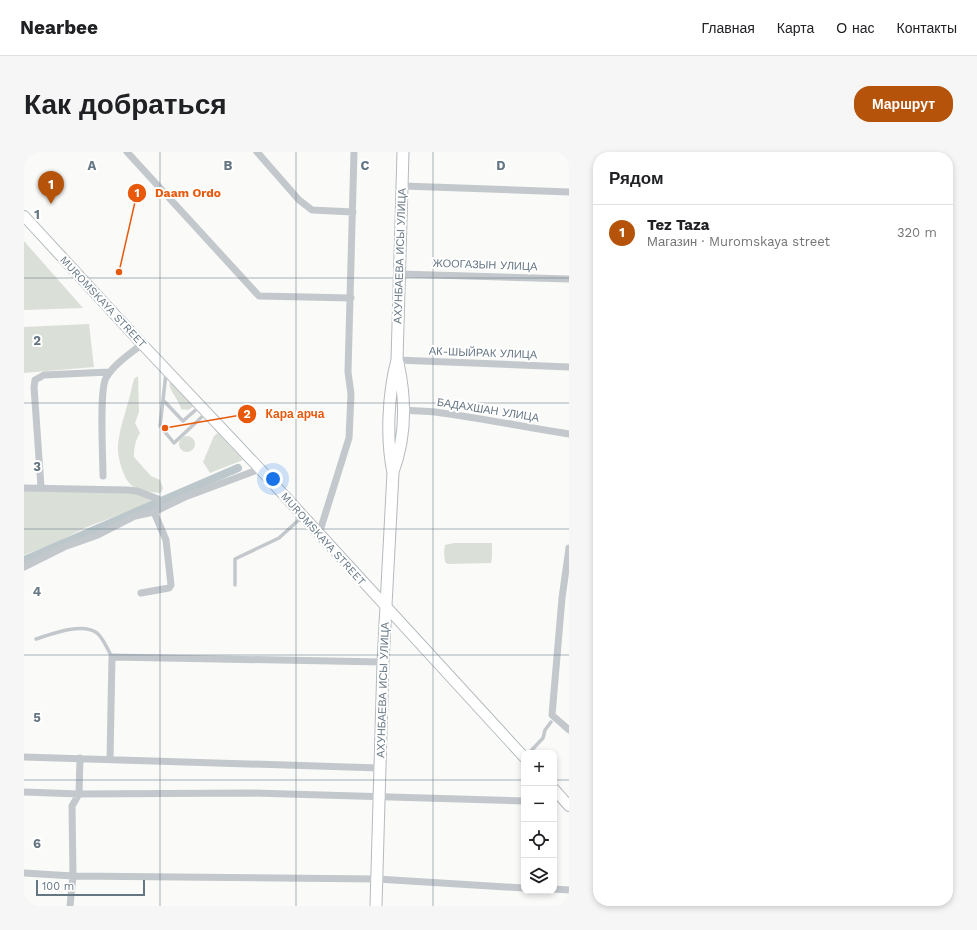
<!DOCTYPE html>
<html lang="ru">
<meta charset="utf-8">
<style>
body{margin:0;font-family:"Work Sans",sans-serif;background:#f6f6f6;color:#202124}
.controls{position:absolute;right:12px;bottom:12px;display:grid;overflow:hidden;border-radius:8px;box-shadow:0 2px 6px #0003}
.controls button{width:36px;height:36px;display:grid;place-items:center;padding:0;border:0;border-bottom:1px solid #e0e0e0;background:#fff;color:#202124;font:20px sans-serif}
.scale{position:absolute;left:12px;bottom:10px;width:109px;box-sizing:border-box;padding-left:4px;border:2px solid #657683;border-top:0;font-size:11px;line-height:14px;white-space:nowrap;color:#657683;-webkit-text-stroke:3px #fff;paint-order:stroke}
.you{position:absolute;left:249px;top:327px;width:14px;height:14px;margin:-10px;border:3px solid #fff;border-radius:50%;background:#1a73e8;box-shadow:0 0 0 6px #1a73e833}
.badge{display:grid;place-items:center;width:26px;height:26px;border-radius:50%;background:#b45309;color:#fff;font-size:13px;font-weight:700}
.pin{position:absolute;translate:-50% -33px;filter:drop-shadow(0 1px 2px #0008)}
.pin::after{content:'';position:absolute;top:21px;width:14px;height:12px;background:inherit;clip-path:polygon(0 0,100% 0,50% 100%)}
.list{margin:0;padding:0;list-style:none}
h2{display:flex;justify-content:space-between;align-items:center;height:52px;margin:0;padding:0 16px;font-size:17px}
h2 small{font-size:13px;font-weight:400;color:#757577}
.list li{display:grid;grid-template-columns:26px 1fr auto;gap:12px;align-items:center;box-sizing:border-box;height:56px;padding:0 16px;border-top:1px solid #e0e0e0}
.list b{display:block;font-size:15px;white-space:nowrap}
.list p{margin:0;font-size:13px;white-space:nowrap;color:#757577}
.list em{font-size:13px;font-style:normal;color:#757577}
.icon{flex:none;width:22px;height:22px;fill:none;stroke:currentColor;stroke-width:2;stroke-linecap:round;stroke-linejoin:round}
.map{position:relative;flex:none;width:545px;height:754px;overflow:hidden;border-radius:16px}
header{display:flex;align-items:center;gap:24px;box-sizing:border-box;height:56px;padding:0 20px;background:#fff;border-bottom:1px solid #e0e0e0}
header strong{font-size:19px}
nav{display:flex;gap:22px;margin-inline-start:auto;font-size:14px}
.intro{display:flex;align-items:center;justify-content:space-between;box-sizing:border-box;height:96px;padding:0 24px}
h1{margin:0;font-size:28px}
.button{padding:10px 18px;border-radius:16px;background:#b45309;color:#fff;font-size:14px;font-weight:700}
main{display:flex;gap:24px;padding:0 24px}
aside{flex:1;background:#fff;border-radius:16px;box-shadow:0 2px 6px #0003}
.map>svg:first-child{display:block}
</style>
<header>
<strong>Nearbee</strong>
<nav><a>Главная</a><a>Карта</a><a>О нас</a><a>Контакты</a></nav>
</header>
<div class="intro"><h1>Как добраться</h1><a class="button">Маршрут</a></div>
<main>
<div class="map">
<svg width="545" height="754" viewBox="0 0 545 754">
<rect width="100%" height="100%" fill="#fafaf8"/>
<!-- green -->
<path fill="#dadfd7" d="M0,89L59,156L0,158Z
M65,172L70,215L0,221V175Z
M114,224L115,260L111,271L116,281C111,289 110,296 110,305L127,324L136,328L139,336L137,341C130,341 115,338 110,335C99,329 93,303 94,293C96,273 104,254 108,235L110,227Z
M148,229L170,254L164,258L157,257C154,246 148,243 145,232Z
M194,281L219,308L186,321L179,310L190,284Z
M155 292a8 8 0 1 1 16 0a8 8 0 1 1-16 0Z
M0,339L106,340L122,344L131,349L63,375L33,390L0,403Z
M430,391H468V404L467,411L424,412L421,410L420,400L421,393Z"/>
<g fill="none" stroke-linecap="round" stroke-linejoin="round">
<!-- canal -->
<path stroke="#bbc7cb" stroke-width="8" d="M0,408L214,316"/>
<defs>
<path id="secondary" d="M0,64L118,192L236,317L500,605
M530,637L545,654"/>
<path id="primary" d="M369,320C382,285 382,247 374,211
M352,754L359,510L369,321C362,287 364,242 373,208L379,0"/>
</defs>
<!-- secondary casing -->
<use href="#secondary" stroke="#b3babf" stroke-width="12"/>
<!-- primary casing -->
<use href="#primary" stroke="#b5babe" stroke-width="13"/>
<!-- lane -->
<path stroke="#c3c8cc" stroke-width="3.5" d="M142,221L139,248L159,269L175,255
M139,248L136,274L150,291L182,261
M211,433V407L255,386L278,365
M12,487C28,482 58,470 73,481C80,487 83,497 88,505
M505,601L519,586L521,578L527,570"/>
<!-- street -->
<path stroke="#c3c8cc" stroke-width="7" d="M103,0L235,144L327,146
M233,0L275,48L288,58L329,60
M379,34L545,40
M376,122L545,127
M373,208L545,215
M380,258C390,259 400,259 411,260C456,266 500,275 545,282
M79,324C79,306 75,238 82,226C90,212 106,202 118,192
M17,335L10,235L11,228L20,223L85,220
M0,336L104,338L113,339L134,347L138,356
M295,382L325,286L327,242L324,220L330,0
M545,396L538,446L528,563L545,578
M0,415L40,395L74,383L111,364L130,360L161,345L236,317
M117,441L145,436L147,433L142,388L130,360
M0,605L356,616
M86,607L88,505L359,510
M0,640L55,642L227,641L500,649
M0,721L49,724L353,727L500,736
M530,737L545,738
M46,754L49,724L48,654L55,642L56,606"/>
<!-- secondary -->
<use href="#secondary" stroke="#fff" stroke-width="10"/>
<!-- primary -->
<use href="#primary" stroke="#fff" stroke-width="11"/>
</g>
<!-- grid -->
<path fill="none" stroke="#657683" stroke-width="1" stroke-opacity="0.55" d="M136,0V754M272,0V754M409,0V754M0,126H545M0,251H545M0,377H545M0,503H545M0,628H500M530,628H545"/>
<g text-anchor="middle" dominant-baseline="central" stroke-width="4" stroke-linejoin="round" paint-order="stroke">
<!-- street labels -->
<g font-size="11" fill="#657683" stroke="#fff">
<text transform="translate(376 104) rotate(-88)">АХУНБАЕВА ИСЫ УЛИЦА</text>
<text transform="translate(461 113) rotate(2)">ЖООГАЗЫН УЛИЦА</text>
<text transform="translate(79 150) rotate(47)">MUROMSKAYA STREET</text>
<text transform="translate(459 201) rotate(2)">АК-ШЫЙРАК УЛИЦА</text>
<text transform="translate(464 258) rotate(9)">БАДАХШАН УЛИЦА</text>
<text transform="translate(299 387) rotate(48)">MUROMSKAYA STREET</text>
<text transform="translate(359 538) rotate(-88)">АХУНБАЕВА ИСЫ УЛИЦА</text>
</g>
</g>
<g font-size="13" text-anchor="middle" font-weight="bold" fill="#657683" stroke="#fff" stroke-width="4" stroke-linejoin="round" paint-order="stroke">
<text x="68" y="18">A</text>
<text x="204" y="18">B</text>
<text x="341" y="18">C</text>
<text x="477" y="18">D</text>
<text x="13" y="67">1</text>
<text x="13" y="193">2</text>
<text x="13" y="319">3</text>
<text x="13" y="444">4</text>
<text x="13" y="570">5</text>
<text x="13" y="696">6</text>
</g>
<!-- callouts -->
<path fill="none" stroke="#e8590c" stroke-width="1.5" d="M95 120L113 41M141 276L223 262"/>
<g fill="#e8590c" stroke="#fff" stroke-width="1.5">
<circle cx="95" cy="120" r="4"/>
<circle cx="141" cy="276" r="4"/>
<circle cx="113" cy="41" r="10"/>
<circle cx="223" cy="262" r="10"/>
</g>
<g font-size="12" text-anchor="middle" font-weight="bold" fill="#fff">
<text x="113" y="45">1</text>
<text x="223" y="266">2</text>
</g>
<g font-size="12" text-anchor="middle" font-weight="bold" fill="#e8590c" stroke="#fff" stroke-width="4" stroke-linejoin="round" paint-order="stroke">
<text x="164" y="45">Daam Ordo</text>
<text x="271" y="266">Кара арча</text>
</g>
</svg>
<div class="controls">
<button>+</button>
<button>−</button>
<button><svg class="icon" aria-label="locate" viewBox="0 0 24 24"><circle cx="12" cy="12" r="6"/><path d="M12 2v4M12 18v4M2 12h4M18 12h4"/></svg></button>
<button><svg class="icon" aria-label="layers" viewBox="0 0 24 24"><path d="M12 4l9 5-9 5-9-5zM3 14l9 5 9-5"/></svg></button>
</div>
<div class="scale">100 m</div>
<div class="you"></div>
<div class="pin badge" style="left:27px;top:52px">1</div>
</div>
<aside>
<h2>Рядом<small></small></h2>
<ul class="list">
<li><span class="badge">1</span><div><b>Tez Taza</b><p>Магазин · Muromskaya street</p></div><em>320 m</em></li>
</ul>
</aside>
</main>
